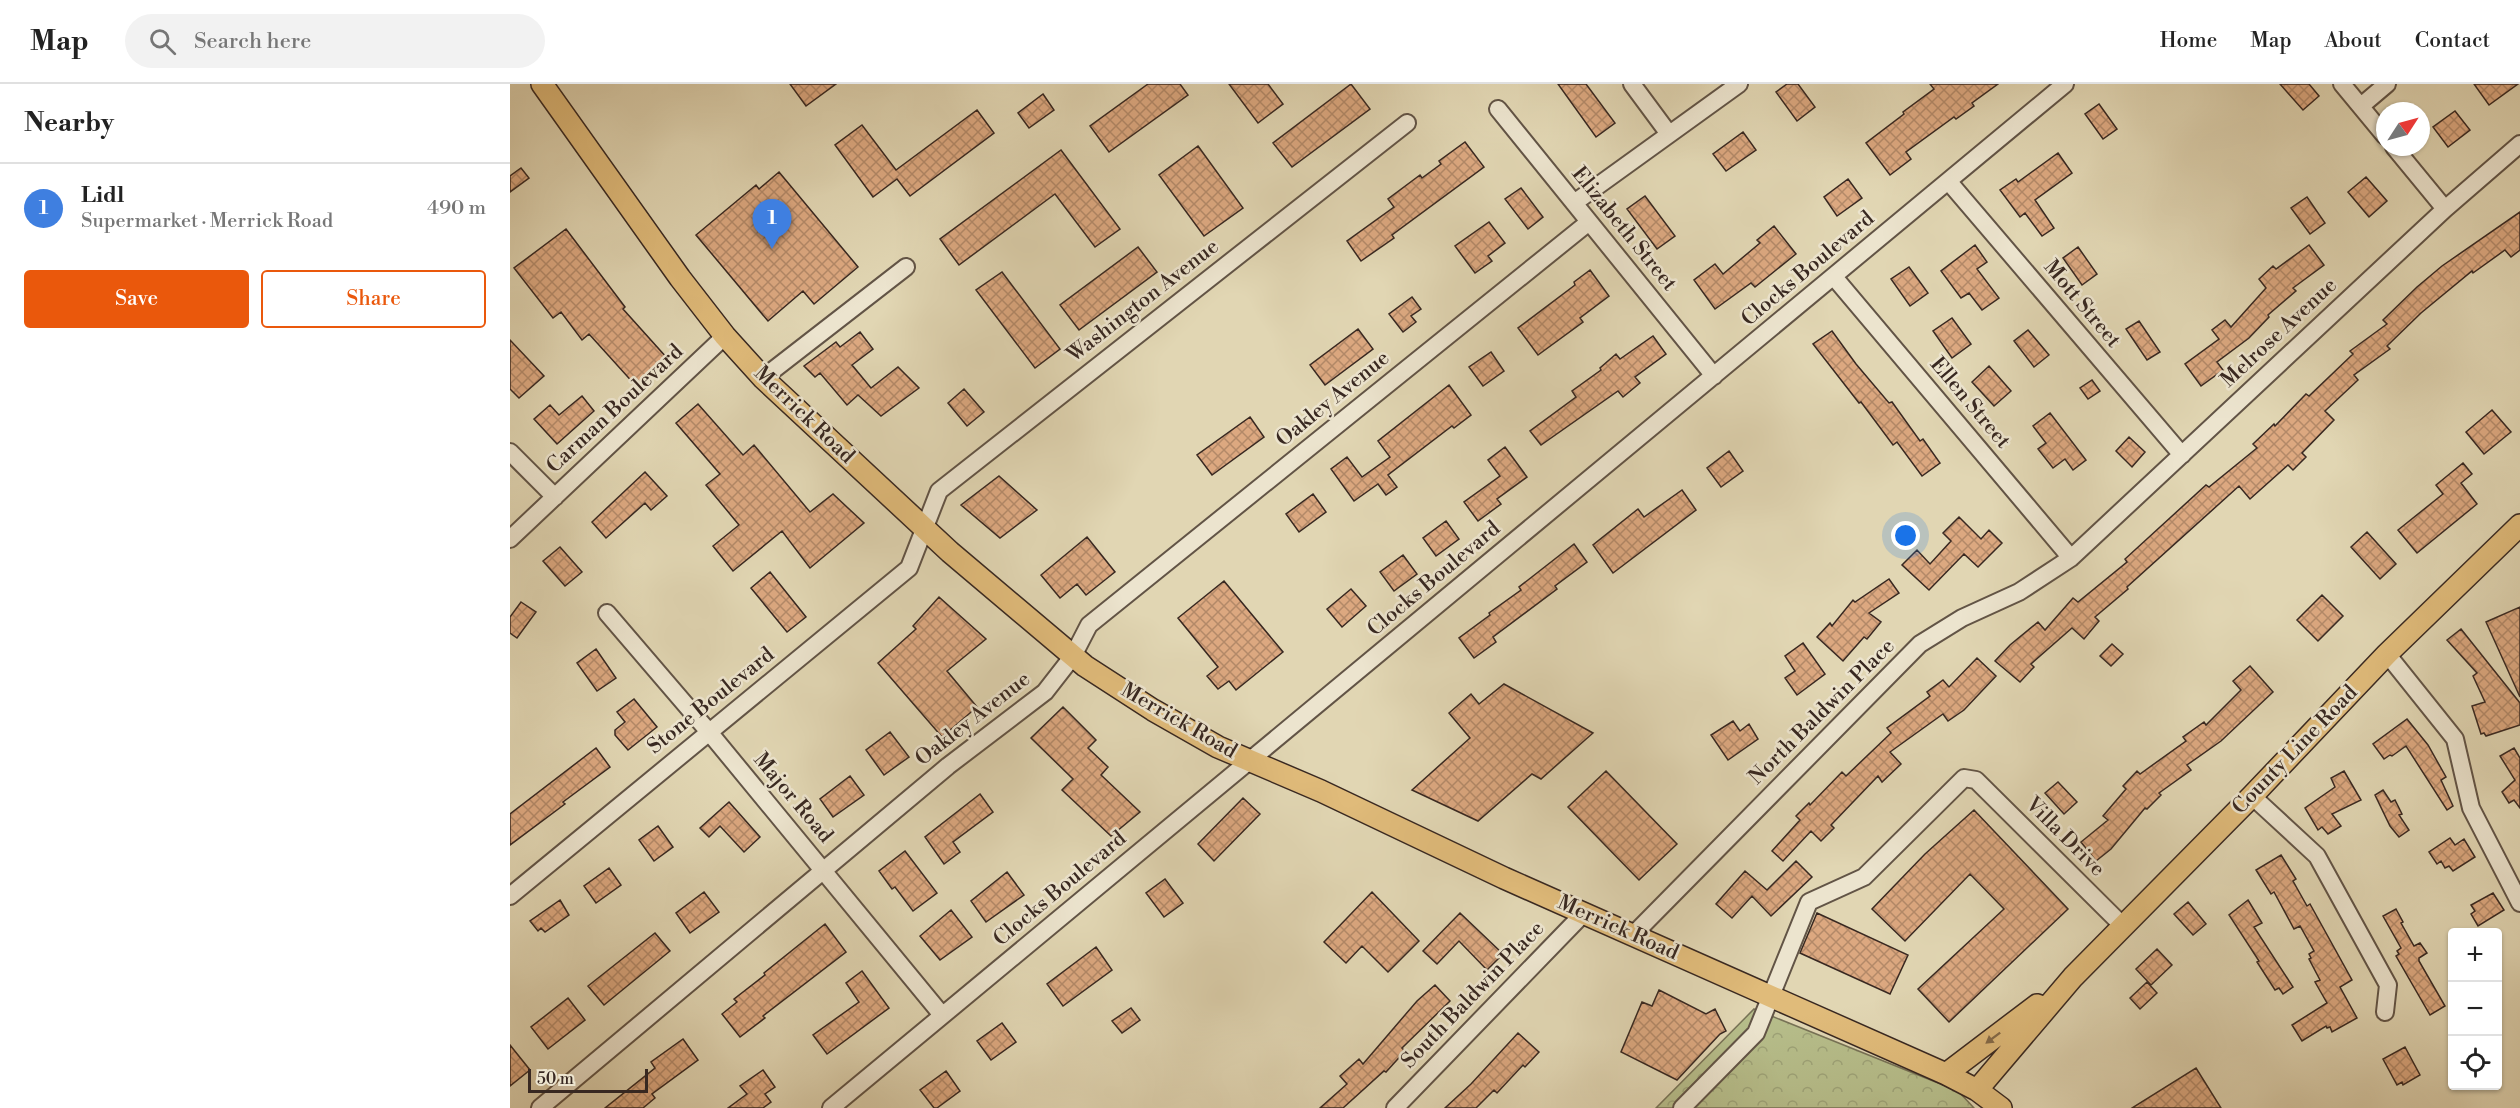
<!DOCTYPE html>
<meta charset="utf-8">
<style>
body{margin:0;font-family:"Libre Bodoni",serif;background:#f2f2f2;color:#222}
.controls{position:absolute;right:18px;bottom:18px;display:grid;overflow:hidden;border-radius:6px;box-shadow:0 2px 4px #0004}
.controls button{width:54px;height:54px;display:grid;place-items:center;padding:0;border:0;border-bottom:2px solid #e0e0e0;background:#fff;color:#222;font:30px sans-serif}
.compass{position:absolute;left:1866px;top:18px;width:54px;height:54px;border-radius:50%;background:#fff;box-shadow:0 2px 4px #0004;rotate:54deg}
.scale{position:absolute;left:18px;bottom:15px;width:120px;box-sizing:border-box;padding-left:6px;border:3px solid #382821;border-top:0;font-size:16px;line-height:21px;white-space:nowrap;color:#382821;-webkit-text-stroke:4px #ece4ce;paint-order:stroke}
.you{position:absolute;left:1396px;top:452px;width:21px;height:21px;margin:-15px;border:4px solid #fff;border-radius:50%;background:#1a73e8;box-shadow:0 0 0 9px #1a73e833}
.badge{display:grid;place-items:center;width:39px;height:39px;border-radius:50%;background:#ea580c;color:#fff;font-size:20px;font-weight:700}
.pin{position:absolute;translate:-50% -50px;filter:drop-shadow(0 2px 3px #0008)}
.pin::after{content:'';position:absolute;top:32px;width:21px;height:18px;background:inherit;clip-path:polygon(0 0,100% 0,50% 100%)}
.list{margin:0;padding:0;list-style:none}
h2{display:flex;justify-content:space-between;align-items:center;height:78px;margin:0;padding:0 24px;font-size:26px}
h2 small{font-size:20px;font-weight:400;color:#767676}
.list li{display:grid;grid-template-columns:39px 1fr auto;gap:18px;align-items:center;box-sizing:border-box;height:90px;padding:0 24px;border-top:2px solid #e0e0e0}
.list b{display:block;font-size:22px;white-space:nowrap}
.list p{margin:0;font-size:20px;white-space:nowrap;color:#767676}
.list em{font-size:20px;font-style:normal;color:#767676}
.actions{display:flex;gap:12px;padding:18px 24px}
.actions a{flex:1;padding:14px 0;border:2px solid #ea580c;border-radius:6px;text-align:center;font-size:21px;color:#ea580c}
.actions .main{background:#ea580c;color:#fff}
.icon{flex:none;width:33px;height:33px;fill:none;stroke:currentColor;stroke-width:2;stroke-linecap:round;stroke-linejoin:round}
.map{position:relative;flex:none;width:2010px;height:1024px;overflow:hidden}
header{display:flex;align-items:center;gap:36px;box-sizing:border-box;height:84px;padding:0 30px;background:#fff;border-bottom:2px solid #e0e0e0}
header strong{font-size:28px}
nav{display:flex;gap:33px;margin-inline-start:auto;font-size:21px}
.search{width:420px;height:54px;background:#f2f2f2;display:flex;align-items:center;gap:15px;box-sizing:border-box;padding:0 21px;border-radius:33px;color:#767676;font-size:22px}
main{display:flex}
aside{flex:1;background:#fff}
.map>svg:first-child{display:block}
</style>
<header>
<strong>Map</strong>
<div class="search"><svg class="icon" aria-label="search" viewBox="0 0 24 24"><circle cx="10" cy="10" r="6"/><path d="M15 15l6 6"/></svg>Search here</div>
<nav><a>Home</a><a>Map</a><a>About</a><a>Contact</a></nav>
</header>
<main>
<aside>
<h2>Nearby<small></small></h2>
<ul class="list">
<li><span class="badge" style="background:#3f7fe0">1</span><div><b>Lidl</b><p>Supermarket · Merrick Road</p></div><em>490 m</em></li>
</ul>
<div class="actions"><a class="main">Save</a><a>Share</a></div>
</aside>
<div class="map">
<svg width="2010" height="1024" viewBox="0 0 2010 1024">
<defs>
<pattern id="forest-crowns" width="20" height="18" patternUnits="userSpaceOnUse" patternTransform="scale(1.5)"><rect width="20" height="18" fill="#b6bd8a"/><path d="M2 6a3 3 0 1 1 6 0M12 15a3 3 0 1 1 6 0" fill="none" stroke="#9da277"/></pattern>
<pattern id="building-cross-hatch" width="8" height="8" patternUnits="userSpaceOnUse" patternTransform="scale(1.5)"><rect width="8" height="8" fill="#dca880"/><path d="M0 0l8 8M0 8l8-8" fill="none" stroke="#b38968"/></pattern>
</defs>
<rect width="100%" height="100%" fill="#e1d6b3"/>
<filter id="stains"><feTurbulence type="fractalNoise" baseFrequency=".00333" numOctaves="4"/><feColorMatrix values="0 0 0 0 .2 0 0 0 0 .09 0 0 0 0 .02 0 0 0 .5 -.17"/></filter>
<radialGradient id="worn" r=".72"><stop offset=".6" stop-color="#630" stop-opacity="0"/><stop offset="1" stop-color="#630" stop-opacity=".3"/></radialGradient>
<!-- forest -->
<path fill="url(#forest-crowns)" stroke="#777256" stroke-width="1.5" d="M1244,925L1448,1007L1464,1024H1146Z"/>
<!-- building -->
<path fill="url(#building-cross-hatch)" stroke="#382821" stroke-width="1.5" d="M280,0H326L296,22Z
M638,0H670L678,11L599,68L580,42Z
M719,0H758L773,20L748,39Z
M841,0L860,25L782,83L763,59Z
M1048,0H1076L1105,39L1086,53Z
M1277,0H1288L1305,23L1287,37L1266,8Z
M1420,0H1488L1462,19L1464,22L1446,35L1444,33L1396,68L1401,75L1380,91L1356,59L1394,30L1393,28L1424,5Z
M1770,0H1799L1809,12L1793,26Z
M1964,0H2008L1979,21Z
M533,10L544,26L519,44L508,29Z
M1589,20L1607,45L1593,55L1575,30Z
M467,26L484,49L400,112L387,95L363,113L325,61L352,41L386,86Z
M1945,27L1960,46L1938,63L1923,43Z
M1233,48L1246,66L1216,87L1203,70Z
M955,58L974,83L882,151L884,154L851,177L837,157L884,123L878,115L910,91L912,94L931,80L929,77Z
M688,62L733,124L694,152L649,91Z
M551,66L610,145L585,163L545,110L449,181L430,155Z
M1548,69L1562,89L1525,116L1544,144L1532,152L1515,129L1510,133L1490,106L1506,95L1508,98Z
M11,84L19,94L0,108V92Z
M269,88L348,183L304,220L293,207L258,237L186,151L246,101L249,105Z
M1856,93L1877,117L1859,133L1838,108Z
M1338,95L1352,114L1327,132L1314,113Z
M1011,104L1033,133L1018,145L995,115Z
M1135,112L1165,152L1147,165L1117,125Z
M1797,113L1815,139L1800,150L1781,124Z
M2010,128V166L2001,173L1995,166L1963,189L1962,187L1911,229L1877,262L1880,265L1844,291L1848,296L1815,327L1824,336L1792,369L1796,373L1783,386L1778,381L1740,415L1729,402L1617,503L1618,505L1585,533L1589,537L1574,555L1562,544L1521,580L1524,583L1510,598L1485,577L1500,561L1528,538L1535,546L1563,514L1568,518L1617,478L1615,475L1696,401L1699,403L1747,364L1743,360L1764,340L1765,342L1796,310L1799,312L1843,270L1840,267L1877,240L1873,236L1907,203L1932,182Z
M979,138L995,159L978,172L982,177L965,189L945,162Z
M1264,142L1286,170L1245,203L1241,199L1205,225L1184,196L1205,180L1213,190L1250,159L1247,156Z
M56,145L115,223L113,225L157,274L126,302L79,250L72,256L51,228L43,234L4,184Z
M1465,161L1477,178L1467,185L1489,214L1472,226L1459,209L1451,214L1431,187Z
M1799,161L1814,181L1783,204L1786,207L1758,231L1759,233L1739,254L1707,278L1713,286L1691,302L1675,280L1709,255L1702,246L1715,236L1721,243L1756,204L1749,195L1763,182L1766,185Z
M628,163L647,188L569,246L550,221Z
M1568,163L1587,190L1572,201L1553,174Z
M1399,183L1418,209L1400,222L1381,195Z
M1080,186L1099,212L1070,234L1073,238L1028,271L1008,244L1065,201L1064,198Z
M492,188L550,265L525,284L466,206Z
M902,213L911,225L901,232L906,238L893,248L879,230Z
M1442,234L1461,260L1442,274L1423,247Z
M1629,237L1650,268L1637,276L1616,245Z
M848,245L863,265L815,301L800,281Z
M1518,246L1539,271L1524,283L1504,257Z
M1322,247L1346,280L1379,319L1382,318L1410,357L1413,355L1430,379L1412,392L1387,358L1383,361L1351,318L1349,319L1303,260Z
M350,248L363,265L342,281L361,304L388,283L409,304L371,332L348,311L337,321L310,289L305,293L294,282L326,258L330,263Z
M1143,252L1156,270L1125,293L1130,299L1113,313L1108,307L1031,361L1020,347L1066,313L1062,307L1091,286L1090,284L1106,270L1110,275Z
M0,256L34,292L9,314L0,305Z
M981,268L994,287L973,302L959,283Z
M1479,282L1501,307L1484,322L1462,298Z
M1582,296L1590,307L1578,315L1570,304Z
M939,301L961,331L944,344L942,342L878,391L887,403L876,411L868,400L844,417L821,385L837,373L852,393L880,373L868,357Z
M454,305L474,328L457,342L438,319Z
M72,312L84,327L47,360L24,335L40,321L49,331Z
M188,320L233,371L244,361L300,428L323,410L354,439L300,484L272,447L223,487L203,462L229,441L196,401L210,390L166,339Z
M1982,326L2001,348L1974,370L1956,348Z
M1540,329L1576,376L1563,386L1555,375L1543,384L1528,365L1536,359L1523,342Z
M740,333L754,353L702,391L687,371Z
M1619,353L1635,368L1622,383L1606,367Z
M995,363L1017,393L987,415L991,420L968,437L954,418L990,392L978,376Z
M1219,367L1233,387L1211,403L1197,384Z
M1953,379L1962,390L1951,399L1967,420L1907,469L1888,446L1933,410L1926,401Z
M135,388L157,412L141,426L135,419L96,454L82,438Z
M489,392L527,426L490,454L451,421Z
M1172,406L1186,426L1103,489L1083,461L1128,425L1134,433Z
M803,410L816,428L789,448L776,430Z
M1449,433L1471,455L1479,446L1492,459L1468,483L1454,470L1419,506L1392,481L1407,466L1420,480L1441,457L1433,449Z
M936,437L949,455L926,472L913,454Z
M1857,448L1886,480L1870,495L1841,463Z
M577,453L605,488L576,511L567,500L550,514L531,491Z
M1064,460L1077,478L1045,502L1047,505L983,553L986,558L964,574L949,554L980,531L979,529L1011,506L1009,503Z
M50,463L72,488L55,502L33,477Z
M893,471L907,490L884,507L870,488Z
M260,488L296,533L277,548L241,504Z
M1379,495L1389,509L1359,529L1371,538L1357,555L1354,553L1333,577L1307,553L1320,539L1322,542L1343,516L1345,518Z
M714,497L773,568L726,606L719,597L708,605L697,592L708,583L668,534Z
M841,505L856,522L832,543L817,525Z
M1812,511L1833,532L1808,557L1787,536Z
M429,513L476,555L437,587L467,623L432,653L368,579L406,545L403,542Z
M11,518L26,528L7,554L0,549V533Z
M2010,523V613L1976,538Z
M1951,545L2010,619V641L1976,652L1974,649L1971,650L1962,622L1975,618L1963,592L1967,589L1937,556Z
M1293,559L1315,590L1287,611L1275,594L1285,587L1275,572Z
M1602,560L1613,570L1601,582L1590,572Z
M86,565L106,594L87,607L67,579Z
M1467,574L1486,592L1454,626L1438,637L1433,630L1380,668L1391,680L1372,698L1368,692L1321,741L1324,744L1311,757L1301,747L1273,777L1262,767L1290,736L1286,732L1299,719L1300,721L1332,688L1336,692L1381,649L1377,644L1420,612L1417,608L1433,596L1439,603Z
M1740,582L1763,608L1711,657L1677,681L1681,686L1649,709L1651,711L1637,725L1635,724L1601,765L1586,777L1571,758L1598,736L1593,732L1616,705L1613,702L1627,687L1630,690L1676,657L1673,653L1694,638L1696,641L1731,606L1723,597Z
M994,600L1083,649L1031,695L1022,690L968,737L902,706L960,654L939,629L961,610L969,620Z
M124,615L147,643L118,666L105,651V646L115,638L107,628Z
M553,623L586,656L578,664L598,683L591,691L630,728L601,752L552,706L563,695L521,654Z
M1897,635L1918,661L1936,693L1931,696L1943,722L1937,726L1896,662L1882,672L1880,671L1874,675L1863,660Z
M1223,637L1230,647L1239,640L1248,655L1218,676L1201,651Z
M380,648L399,673L374,691L356,666Z
M86,664L100,683L53,718L55,720L0,761V730Z
M2004,664L2010,674V724L2004,716L1999,719L1992,708L2005,696L1990,672Z
M1096,687L1167,760L1129,796L1058,723Z
M1834,687L1851,716L1822,730L1831,742L1818,750L1812,743L1808,746L1795,724L1825,703L1821,694Z
M340,692L354,711L323,733L310,715Z
M1548,698L1567,718L1554,730L1535,709Z
M1873,706L1881,718L1885,716L1892,730L1889,731L1899,746L1889,753L1880,742L1865,711Z
M470,710L483,728L443,758L450,768L434,780L415,753Z
M733,714L750,730L704,777L688,760Z
M219,718L250,753L234,768L210,742L199,753L190,744Z
M1464,726L1558,825L1439,938L1408,905L1494,825L1460,790L1395,857L1362,825L1415,770Z
M148,742L163,763L144,777L129,756Z
M1940,754L1945,761L1954,755L1965,773L1943,787L1939,782L1935,784L1931,777L1927,780L1919,768Z
M395,767L427,809L403,827L385,803L382,805L369,787Z
M1771,771L1786,795L1783,797L1797,822L1800,820L1842,896L1830,903L1847,934L1822,948L1820,943L1817,944L1816,942L1792,957L1782,941L1817,919L1805,898L1810,896L1799,875L1801,874L1799,870L1804,867L1790,842L1784,845L1764,808L1761,810L1746,786Z
M1286,777L1302,793L1261,832L1242,812L1222,834L1206,820L1235,787L1257,806Z
M99,784L111,801L86,819L74,802Z
M497,788L514,811L476,838L461,817Z
M655,795L673,819L654,833L636,809Z
M194,808L209,828L180,849L166,829Z
M862,808L909,857L878,888L852,862L836,879L814,858Z
M1983,809L1994,826L1968,842L1961,830L1965,827L1961,821Z
M50,816L59,831L35,848L31,844L28,847L20,837Z
M1738,816L1752,839L1744,843L1783,903L1773,910L1769,904L1765,906L1747,878L1749,877L1719,831Z
M1678,818L1696,840L1683,851L1664,830Z
M1886,825L1893,838L1891,839L1904,862L1910,859L1917,869L1909,874V877L1935,922L1920,931L1886,872L1889,870L1887,867L1891,864L1873,832Z
M441,826L462,853L430,876L410,852Z
M950,829L993,870L977,886L949,857L927,880L913,867Z
M1307,829L1398,871L1380,910L1290,869Z
M315,840L336,868L253,932L255,934L230,953L212,930L227,918L224,915L255,891L254,889Z
M145,849L160,867L94,921L78,902Z
M586,863L602,886L553,922L537,900Z
M1647,865L1662,881L1641,901L1626,885Z
M352,887L379,924L317,970L303,951L349,918L336,899Z
M1637,898L1647,909L1630,925L1620,914Z
M925,901L940,917L892,964L895,967L876,988L874,987L833,1024H810L837,1000L830,992L849,975L853,980L907,917Z
M1149,906L1196,930L1205,925L1216,947L1210,950L1167,996L1111,968L1132,918L1142,922Z
M58,914L75,936L38,965L21,943Z
M621,924L630,936L612,949L602,937Z
M492,939L506,958L481,976L467,957Z
M1008,949L1029,968L1015,983L1013,981L987,1009L984,1006L966,1024H935L961,1000Z
M173,955L188,976L142,1010L145,1014L133,1024H95L145,984L141,978Z
M0,961L20,986L0,1002Z
M1895,963L1910,991L1893,1001L1892,998L1887,1001L1873,975Z
M1686,984L1711,1024H1622Z
M253,986L265,1003L255,1010L261,1018L253,1024H218L237,1010L230,1002Z
M436,987L450,1007L427,1024H424L410,1006Z"/>
<g fill="none" stroke-linecap="round" stroke-linejoin="round">
<defs>
<path id="minor" d="M1122,0L1159,50
M1832,0L1875,52
M1851,22L1877,0
M988,25L1204,292
M1884,63L1935,125
M1439,98L1672,371
M1064,119L1229,0
M1324,193L1561,474
M253,294L396,183
M0,368L45,413
M0,455L215,252
M97,529L199,648L432,931
M1877,570L1945,655L1961,724L2010,819
M1742,712L1807,772L1878,901L1875,928
M0,812L399,484L429,407L897,39
M1123,851L1410,560L1452,534L1509,508L1561,474L1935,125L2010,60
M30,1024L438,682L535,608L563,572L579,541L1079,138
M321,1024L1555,0
M885,1024L1074,829
M1172,1024L1246,949L1299,818L1354,793L1454,694L1466,696L1613,842"/>
<path id="major" d="M32,0L170,194L215,252L253,294L440,468L575,582L643,626L708,663L811,707L994,794L1436,990L1467,1006L1491,1024
M1436,990L1527,921
M1467,1006L1563,893L1742,712L1877,570L2010,441"/>
</defs>
<!-- minor casing -->
<use href="#minor" stroke="#625446" stroke-width="20"/>
<!-- major casing -->
<use href="#major" stroke="#382821" stroke-width="24"/>
<!-- minor -->
<use href="#minor" stroke="#ece4ce" stroke-width="16"/>
<!-- major -->
<use href="#major" stroke="#e0bb7a" stroke-width="21"/>
</g>
<!-- one-way arrows -->
<defs><path id="oneway-solid" d="M-6-.8H1V-3.2L6.5 0L1 3.2V.8H-6Z" transform="scale(1.5)"/></defs>
<use fill="#846a49" href="#oneway-solid" transform="translate(1483 954) rotate(143)"/>
<g text-anchor="middle" dominant-baseline="central" stroke-width="5" stroke-linejoin="round" paint-order="stroke">
<!-- street labels -->
<g font-size="21" fill="#382821" stroke="#ece4ce">
<text transform="translate(1114 145) rotate(51)">Elizabeth Street</text>
<text transform="translate(1298 185) rotate(-40)">Clocks Boulevard</text>
<text transform="translate(633 217) rotate(-38)">Washington Avenue</text>
<text transform="translate(1572 220) rotate(50)">Mott Street</text>
<text transform="translate(1769 249) rotate(-43)">Melrose Avenue</text>
<text transform="translate(823 315) rotate(-39)">Oakley Avenue</text>
<text transform="translate(1460 319) rotate(50)">Ellen Street</text>
<text transform="translate(105 325) rotate(-43)">Carman Boulevard</text>
<text transform="translate(294 331) rotate(44)">Merrick Road</text>
<text transform="translate(924 495) rotate(-40)">Clocks Boulevard</text>
<text transform="translate(201 617) rotate(-39)">Stone Boulevard</text>
<text transform="translate(1312 628) rotate(-45)">North Baldwin Place</text>
<text transform="translate(463 635) rotate(-38)">Oakley Avenue</text>
<text transform="translate(669 637) rotate(30)">Merrick Road</text>
<text transform="translate(1785 666) rotate(-46)">County Line Road</text>
<text transform="translate(283 714) rotate(50)">Major Road</text>
<text transform="translate(1555 753) rotate(45)">Villa Drive</text>
<text transform="translate(550 805) rotate(-40)">Clocks Boulevard</text>
<text transform="translate(1108 844) rotate(24)">Merrick Road</text>
<text transform="translate(963 911) rotate(-46)">South Baldwin Place</text>
</g>
</g>
<rect width="100%" height="100%" filter="url(#stains)"/>
<rect width="100%" height="100%" fill="url(#worn)"/>
</svg>
<div class="controls">
<button>+</button>
<button>−</button>
<button><svg class="icon" aria-label="locate" viewBox="0 0 24 24"><circle cx="12" cy="12" r="6"/><path d="M12 2v4M12 18v4M2 12h4M18 12h4"/></svg></button>
</div>
<svg class="compass" viewBox="-18 -18 36 36"><path d="M0-13l5 13h-10z" fill="#e53935"/><path d="M0 13l5-13h-10z" fill="#767676"/></svg>
<div class="scale">50 m</div>
<div class="you"></div>
<div class="pin badge" style="left:262px;top:165px;background:#3f7fe0">1</div>
</div>
</main>
